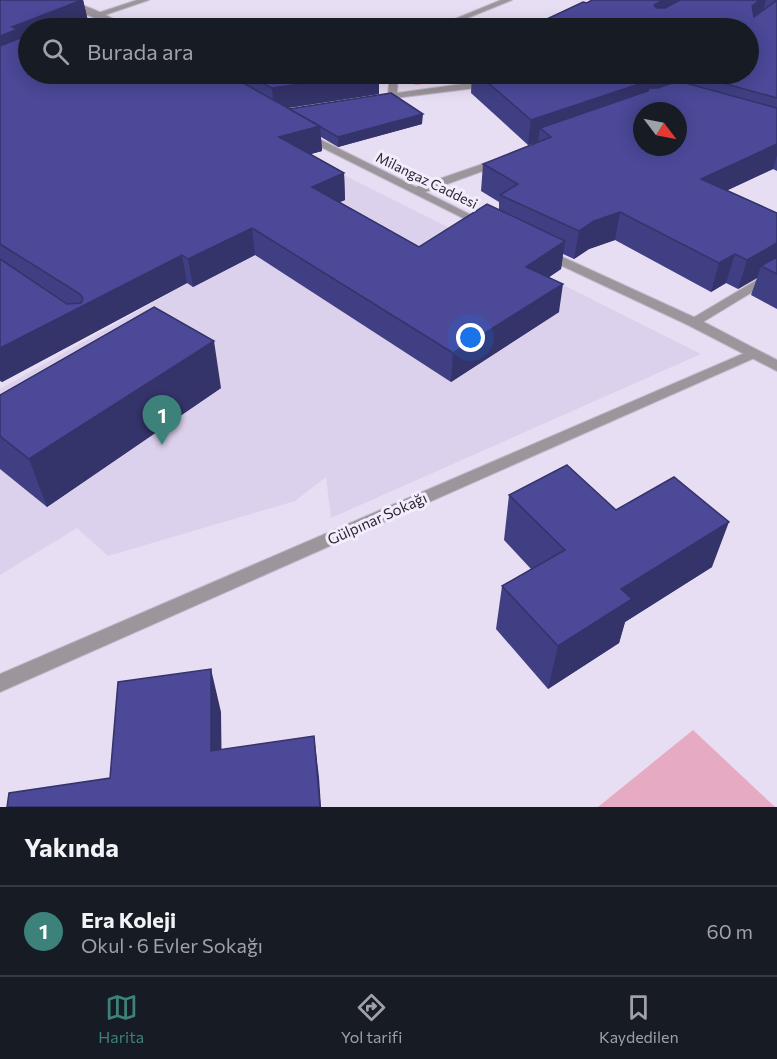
<!DOCTYPE html>
<html lang="tr">
<meta charset="utf-8">
<style>
body{margin:0;font-family:Commissioner,sans-serif;background:#20242c;color:#f1f3f6}
.compass{position:absolute;left:633px;top:102px;width:54px;height:54px;border-radius:50%;background:#171b24;box-shadow:0 3px 15px #0003;rotate:122deg}
.you{position:absolute;left:471px;top:338px;width:21px;height:21px;margin:-15px;border:4px solid #fff;border-radius:50%;background:#1a73e8;box-shadow:0 0 0 9px #1a73e833}
.badge{display:grid;place-items:center;width:39px;height:39px;border-radius:50%;background:#3c827a;color:#fff;font-size:20px;font-weight:700}
.pin{position:absolute;translate:-50% -50px;filter:drop-shadow(0 2px 3px #0008)}
.pin::after{content:'';position:absolute;top:32px;width:21px;height:18px;background:inherit;clip-path:polygon(0 0,100% 0,50% 100%)}
.list{margin:0;padding:0;list-style:none}
h2{display:flex;justify-content:space-between;align-items:center;height:78px;margin:0;padding:0 24px;font-size:26px}
h2 small{font-size:20px;font-weight:400;color:#9ea1a6}
.list li{display:grid;grid-template-columns:39px 1fr auto;gap:18px;align-items:center;box-sizing:border-box;height:90px;padding:0 24px;border-top:2px solid #363941}
.list b{display:block;font-size:22px;white-space:nowrap}
.list p{margin:0;font-size:20px;white-space:nowrap;color:#9ea1a6}
.list em{font-size:20px;font-style:normal;color:#9ea1a6}
.icon{flex:none;width:33px;height:33px;fill:none;stroke:currentColor;stroke-width:2;stroke-linecap:round;stroke-linejoin:round}
.map{position:relative;flex:none;width:777px;height:807px;overflow:hidden}
.search{position:absolute;background:#171b24;box-shadow:0 3px 15px #0003;left:18px;right:18px;top:18px;height:66px;display:flex;align-items:center;gap:15px;box-sizing:border-box;padding:0 21px;border-radius:33px;color:#9ea1a6;font-size:22px}
.sheet{height:168px;background:#171b24}
nav{display:flex;justify-content:space-around;align-items:center;box-sizing:border-box;height:84px;border-top:2px solid #363941;background:#171b24;font-size:16px;color:#9ea1a6}
nav a{display:grid;justify-items:center;gap:3px}
nav .on{color:#3c827a}
.map>svg:first-child{display:block}
</style>
<div class="map">
<svg width="777" height="807" viewBox="0 0 777 807">
<rect width="100%" height="100%" fill="#e7def3"/>
<!-- built -->
<path fill="#dcd1ec" d="M28,74H168L324,165L701,354L331,518L326,477L295,501L108,556L77,528L0,575V389L168,294L118,259Z"/>
<!-- green -->
<path fill="#e7aac3" d="M406,74H513L415,85Z
M693,730L775,807H598Z"/>
<g fill="none" stroke-linecap="round" stroke-linejoin="round">
<defs>
<path id="minor" d="M137,0H149L99,17L92,15Z
M501,0H512L443,28H433Z
M105,19L112,21L96,28H86Z
M390,74H398L397,93L491,80L496,83L491,86L372,101V97L388,94Z
M777,268V277L698,325H688L686,322Z
M754,349L761,353L759,356L0,692V674Z"/>
<path id="tertiary" d="M54,0C76,0 109,14 126,28H117Z
M305,132L416,187L497,159H505V163L425,192L491,225L489,227H481L301,137L300,135Z
M545,249L698,319L777,360V371L688,325L541,256L539,253Z"/>
</defs>
<!-- minor casing -->
<use href="#minor" stroke="#c2bacc" stroke-width="2"/>
<!-- tertiary casing -->
<use href="#tertiary" stroke="#c2bacc" stroke-width="2"/>
<!-- minor -->
<use href="#minor" fill="#9d959c" fill-rule="evenodd"/>
<!-- tertiary -->
<use href="#tertiary" fill="#9d959c" fill-rule="evenodd"/>
</g>
<!-- wall -->
<path fill="#403f83" d="M0,0H83L88,21L69,28H28V74L154,82L183,74H379V94L288,108L422,124L338,147L321,137L322,151L311,154L344,173L345,200L339,202L419,247L499,210V202L481,191L483,164L538,142L528,145L471,93L472,74H748V28H533L534,25L592,0H777V171L773,169L727,190L777,213V309L751,295L757,278L738,289L726,283L711,292L615,240L589,249L574,259L563,254L561,269L549,277L559,312L451,382L255,255L193,287L187,283L2,382L0,381Z
M221,388L47,507L0,469V395Z
M509,495L616,510L712,567L625,622L619,643L548,689L496,629L502,586L531,569L504,540Z"/>
<!-- shaded-wall -->
<path fill="#34336a" d="M82,0H83L88,21L69,28H28V45L0,62V36L12,27Z
M663,0H695L650,28L654,5Z
M760,0H766L761,17L747,28L752,6Z
M368,74H379V94L274,110L272,88Z
M669,74H689L688,80L669,96L540,128L538,142L528,145L531,120Z
M423,114L422,124L338,147V137Z
M320,126L322,151L281,162L279,137Z
M777,144V155L773,169L694,206L701,179Z
M344,173L345,200L313,214L312,187Z
M620,212L615,240L589,249L574,259L579,231L594,221Z
M252,228L255,255L193,287L188,259Z
M565,241L561,269L523,295L526,267Z
M777,243V266H761L757,278L738,289L747,260Z
M735,254L726,283L711,292L719,263Z
M182,255L187,283L2,382L0,378V348Z
M563,284L559,312L451,382L453,353Z
M214,341L221,388L47,507L29,459Z
M729,522L712,567L625,622L619,643L548,689L558,646L621,589Z
M211,669L221,712L222,791L211,751Z
M314,736L319,777L321,807H320Z"/>
<!-- building -->
<path fill="#4b4998" stroke="#34336a" stroke-width="1.5" fill-rule="evenodd" d="M0,0H82L12,27L18,29L0,36Z
M592,0H663L654,5L656,8H665L680,0H760L752,6L754,17L777,0V98L690,74H748V28H545L534,25L583,2L587,3Z
M24,32L28,33V74H131L154,82L183,74H227L320,126L279,137L344,173L312,187L419,247L487,204L565,241L526,267L563,284L453,353L252,228L188,259L182,255L0,348V259L67,304L81,303L83,298L80,294L0,244V46L23,37Z
M245,74H368L272,88Z
M478,74H669L531,120Z
M678,81L777,108V144L701,179L777,213V243L747,260L735,254L719,263L620,212L594,221L579,231L500,195L518,184L483,164L551,137L540,128L648,91L649,88H658ZM642,111H678V147H642Z
M391,93L423,114L338,137L289,109Z
M777,257V274L761,266Z
M154,307L214,341L29,459L0,436V395Z
M567,465L616,510L674,477L729,522L621,589L632,599L558,646L502,586L565,550L509,495Z
M211,669V751L314,736L320,807H7L9,793L110,778L118,682Z"/>
<g text-anchor="middle" dominant-baseline="central" stroke-width="6" stroke-linejoin="round" paint-order="stroke">
<!-- far-street labels -->
<g font-size="14" fill="#2c2830" stroke="#f3ecfd">
<text transform="translate(427 180) rotate(26)">Milangaz Caddesi</text>
</g>
<!-- street labels -->
<g font-size="15" fill="#2c2830" stroke="#f3ecfd">
<text transform="translate(377 518) rotate(-24)">Gülpınar Sokağı</text>
</g>
</g>
</svg>
<svg class="compass" viewBox="-18 -18 36 36"><path d="M0-13l5 13h-10z" fill="#e53935"/><path d="M0 13l5-13h-10z" fill="#9ea1a6"/></svg>
<div class="you"></div>
<div class="pin badge" style="left:162px;top:445px">1</div>
<div class="search"><svg class="icon" aria-label="search" viewBox="0 0 24 24"><circle cx="10" cy="10" r="6"/><path d="M15 15l6 6"/></svg>Burada ara</div>
</div>
<section class="sheet">
<h2>Yakında<small></small></h2>
<ul class="list">
<li><span class="badge">1</span><div><b>Era Koleji</b><p>Okul · 6 Evler Sokağı</p></div><em>60 m</em></li>
</ul>
</section>
<nav>
<a class="on"><svg class="icon" aria-label="map" viewBox="0 0 24 24"><path d="M3 6l6-2 6 2 6-2v14l-6 2-6-2-6 2zM9 4v14M15 6v14"/></svg>Harita</a>
<a><svg class="icon" aria-label="directions" viewBox="0 0 24 24"><path d="M12 3l9 9-9 9-9-9zM9 14v-3h6M13 9l2 2-2 2"/></svg>Yol tarifi</a>
<a><svg class="icon" aria-label="saved" viewBox="0 0 24 24"><path d="M7 4h10v16l-5-4-5 4z"/></svg>Kaydedilen</a>
</nav>
